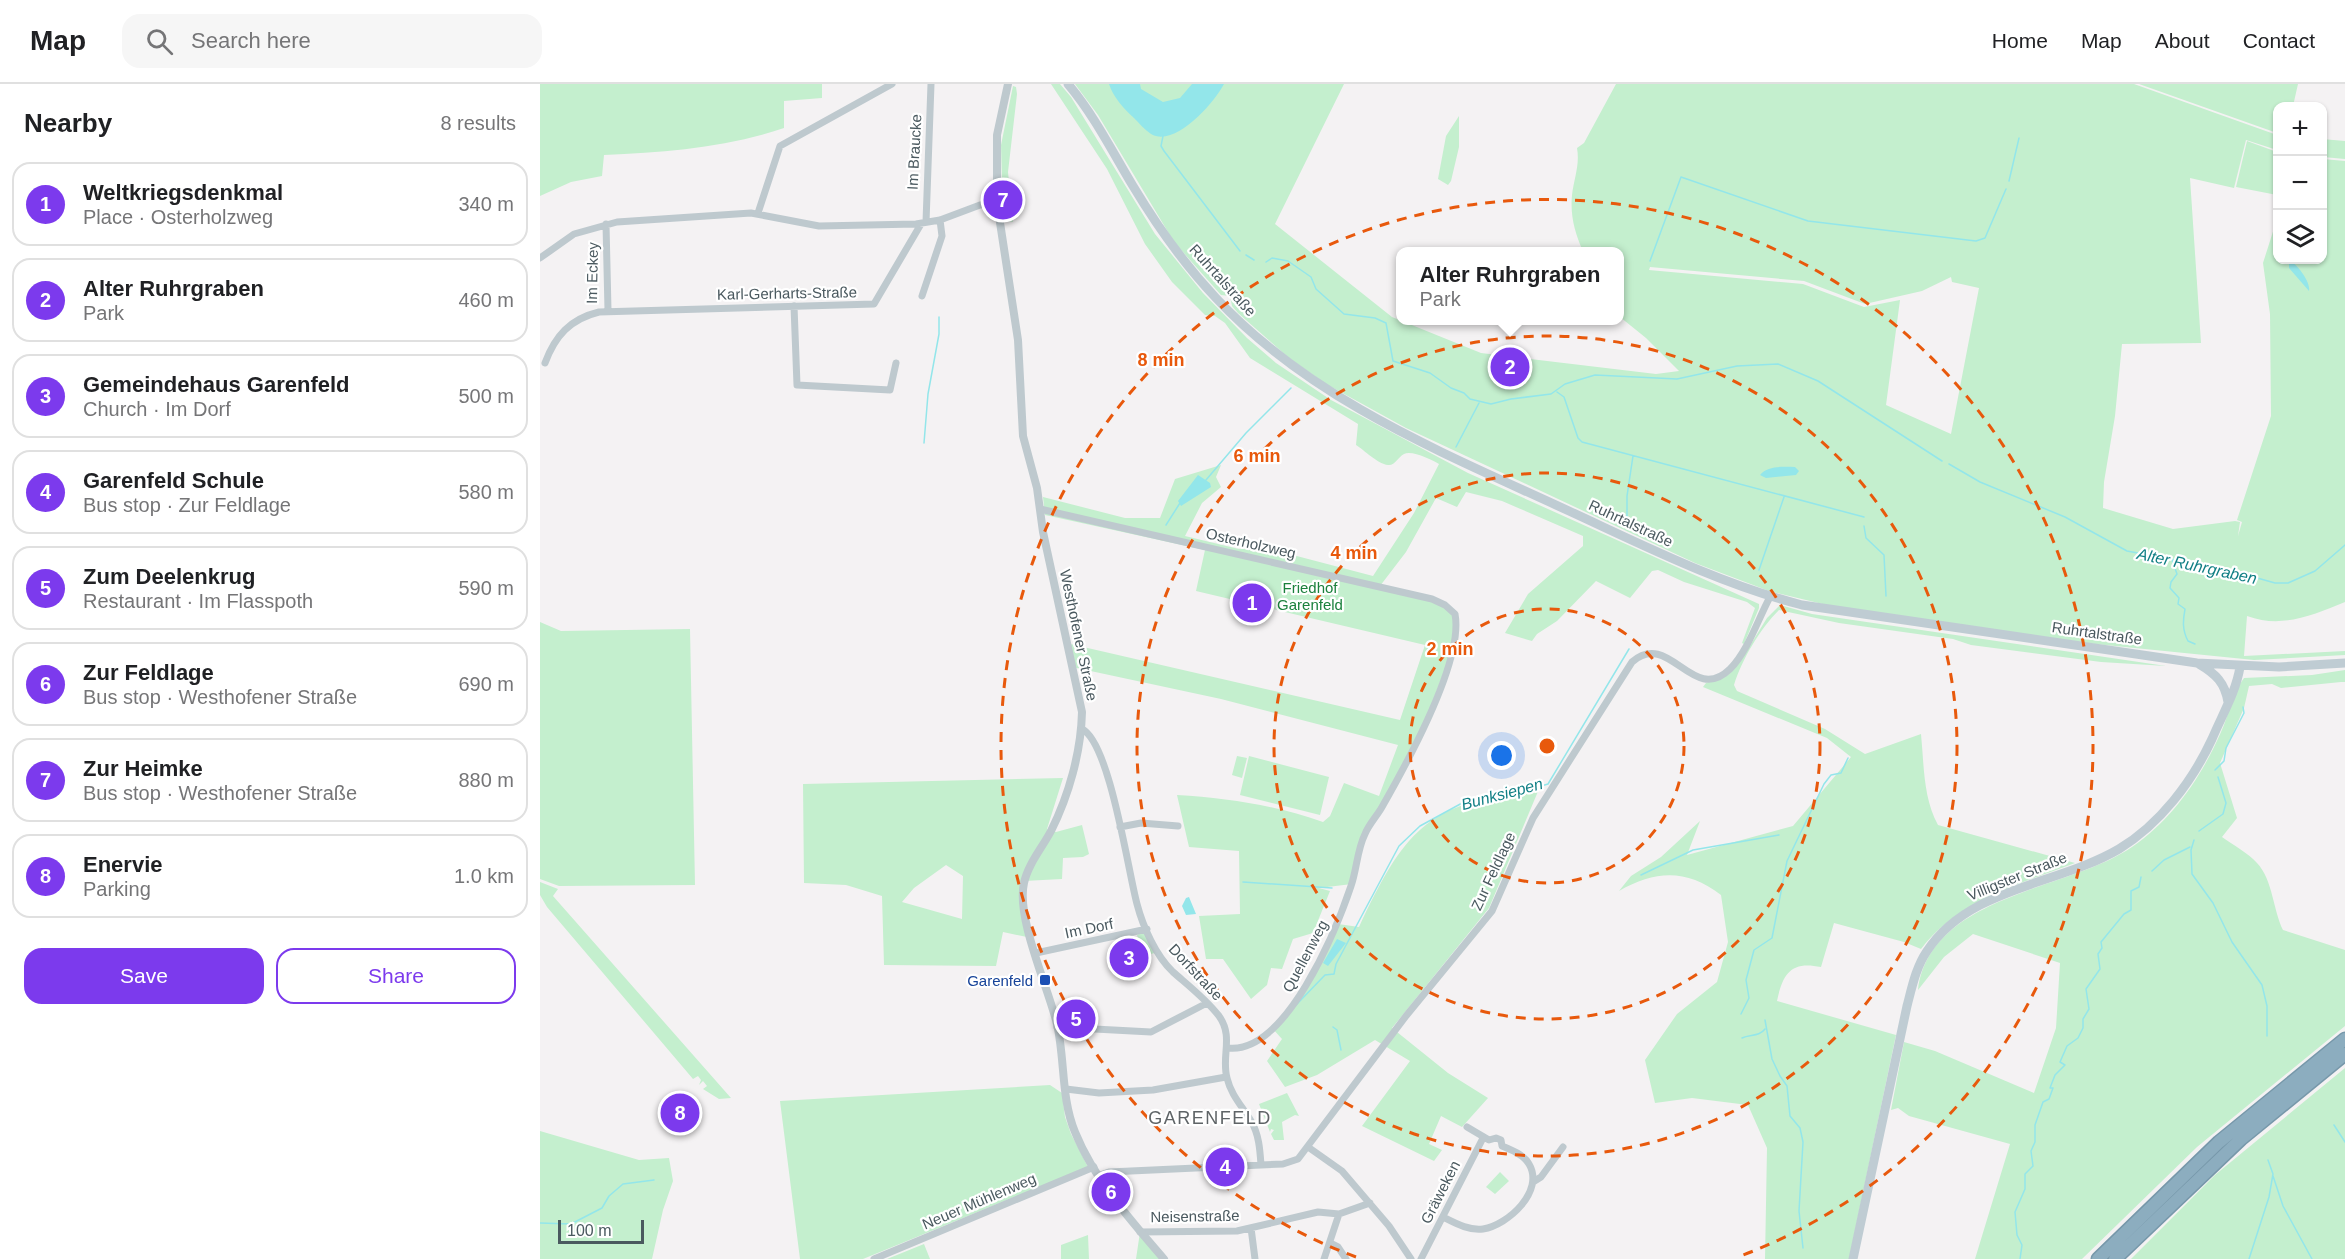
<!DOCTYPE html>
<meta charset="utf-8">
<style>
body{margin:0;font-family:Helvetica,sans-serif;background:#f6f6f6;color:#202124}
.controls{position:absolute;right:18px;top:18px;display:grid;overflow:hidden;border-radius:12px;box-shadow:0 2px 4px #0004}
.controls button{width:54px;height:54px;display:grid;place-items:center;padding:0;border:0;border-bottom:2px solid #e0e0e0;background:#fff;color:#202124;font:30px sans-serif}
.scale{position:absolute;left:18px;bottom:15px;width:86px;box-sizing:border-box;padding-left:6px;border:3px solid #4a595f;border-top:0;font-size:16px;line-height:21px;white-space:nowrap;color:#4a595f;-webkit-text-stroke:4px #fff;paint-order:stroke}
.you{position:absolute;left:962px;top:672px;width:21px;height:21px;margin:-15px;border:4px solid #fff;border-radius:50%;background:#1a73e8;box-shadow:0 0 0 9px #1a73e833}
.badge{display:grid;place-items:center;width:39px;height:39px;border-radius:50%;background:#7c3aed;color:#fff;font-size:20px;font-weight:700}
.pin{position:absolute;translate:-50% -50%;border:3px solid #fff;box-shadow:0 2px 6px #0006}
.popup{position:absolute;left:856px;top:163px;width:228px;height:78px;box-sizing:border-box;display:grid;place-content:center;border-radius:12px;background:#fff;filter:drop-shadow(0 2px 4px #0005);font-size:20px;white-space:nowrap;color:#757577}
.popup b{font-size:22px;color:#202124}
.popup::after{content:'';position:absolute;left:50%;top:100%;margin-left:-12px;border:12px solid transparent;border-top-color:#fff}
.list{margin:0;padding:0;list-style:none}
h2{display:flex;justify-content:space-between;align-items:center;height:78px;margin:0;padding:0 24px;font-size:26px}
h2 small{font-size:20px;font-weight:400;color:#757577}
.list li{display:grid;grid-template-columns:39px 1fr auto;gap:18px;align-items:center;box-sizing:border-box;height:84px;margin:0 12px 12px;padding:0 12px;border:2px solid #e0e0e0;border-radius:18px}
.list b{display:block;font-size:22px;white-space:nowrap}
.list p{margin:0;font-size:20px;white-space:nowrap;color:#757577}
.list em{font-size:20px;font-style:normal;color:#757577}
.actions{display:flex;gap:12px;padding:18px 24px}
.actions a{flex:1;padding:14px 0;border:2px solid #7c3aed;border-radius:18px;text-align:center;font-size:21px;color:#7c3aed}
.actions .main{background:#7c3aed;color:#fff}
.icon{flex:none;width:33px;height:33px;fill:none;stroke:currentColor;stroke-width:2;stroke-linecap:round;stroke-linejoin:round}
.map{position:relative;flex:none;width:1805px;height:1175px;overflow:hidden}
header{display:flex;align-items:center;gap:36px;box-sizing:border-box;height:84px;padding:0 30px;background:#fff;border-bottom:2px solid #e0e0e0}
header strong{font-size:28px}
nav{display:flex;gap:33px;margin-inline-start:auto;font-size:21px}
.search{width:420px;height:54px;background:#f6f6f6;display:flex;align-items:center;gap:15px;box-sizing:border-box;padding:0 21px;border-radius:18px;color:#757577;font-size:22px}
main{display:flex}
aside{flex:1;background:#fff}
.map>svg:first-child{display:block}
</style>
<header>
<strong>Map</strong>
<div class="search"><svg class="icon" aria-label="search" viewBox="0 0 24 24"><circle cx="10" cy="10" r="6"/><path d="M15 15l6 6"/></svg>Search here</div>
<nav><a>Home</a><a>Map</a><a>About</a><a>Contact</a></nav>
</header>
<main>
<aside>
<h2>Nearby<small>8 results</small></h2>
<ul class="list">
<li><span class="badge">1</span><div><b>Weltkriegsdenkmal</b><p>Place · Osterholzweg</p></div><em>340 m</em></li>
<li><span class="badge">2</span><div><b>Alter Ruhrgraben</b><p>Park</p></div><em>460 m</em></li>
<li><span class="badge">3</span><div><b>Gemeindehaus Garenfeld</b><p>Church · Im Dorf</p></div><em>500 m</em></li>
<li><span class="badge">4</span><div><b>Garenfeld Schule</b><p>Bus stop · Zur Feldlage</p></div><em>580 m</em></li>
<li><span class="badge">5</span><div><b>Zum Deelenkrug</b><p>Restaurant · Im Flasspoth</p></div><em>590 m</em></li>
<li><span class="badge">6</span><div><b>Zur Feldlage</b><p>Bus stop · Westhofener Straße</p></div><em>690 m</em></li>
<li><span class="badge">7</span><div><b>Zur Heimke</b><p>Bus stop · Westhofener Straße</p></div><em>880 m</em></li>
<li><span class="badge">8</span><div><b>Enervie</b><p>Parking</p></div><em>1.0 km</em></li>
</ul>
<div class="actions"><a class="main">Save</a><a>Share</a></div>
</aside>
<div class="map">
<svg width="1805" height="1175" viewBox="0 0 1805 1175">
<rect width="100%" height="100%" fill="#f4f2f3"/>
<!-- green -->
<path fill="#c4efce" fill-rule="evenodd" d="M0,0H282V14L244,17V44C185,64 126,68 64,71L62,92L31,98L0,112Z
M511,0H520L531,13L615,150L663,209L707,254L736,279L791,316L928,389L1219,520V524L1204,560L1202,559L1215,524L1207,518L1144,498L1118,486L1112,487L1090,514L1056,497L1017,537L997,550L992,557L965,549L988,510L1043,462V452L962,417L926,408L917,423L896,414L866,468L840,502L892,515L915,530L911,569L881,648L825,749L812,800L779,804L790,807L773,849L753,855L742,885L731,884L727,901L711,915L683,875H666L659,832L700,830L699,767L649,763L637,711C688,714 734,721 783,738L790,732L804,699L839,712L858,661L681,615L532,583L526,559L860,636L885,561L656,507L665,466L505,431L503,413L585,434H620L635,395L681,381L676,393L681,403L662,419L645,452L699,465L719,462L833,492L874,429L899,380C892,376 872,366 864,370C858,373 855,382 848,381C838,380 824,366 816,361L818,340L710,274L685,239L675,232L665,231L632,198L605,160L567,85Z
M535,0H804L735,140L852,233L941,269L1116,290L1139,287L1106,254L1080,233V168L1043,167C1035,149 1030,132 1032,111C1034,94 1040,81 1037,64L1044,59L1076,0H1594L1737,51V66L1706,56L1694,104L1650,94L1661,259L1582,260L1575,332L1564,398L1563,424L1633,445L1695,437L1700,438L1698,452L1702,438L1697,436L1731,332L1730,230L1723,179L1737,135L1738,176H1782L1783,75L1805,77V518C1773,531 1742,545 1707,532L1704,572L1805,567V571L1714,576L1555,560L1295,523L1229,507L1155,479L866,344L786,300L749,274L698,229L692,222L690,212L681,211L634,158L558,31ZM1110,183L1264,197L1325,220L1382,207L1411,193L1412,198L1439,204L1411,350L1346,321L1360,216L1324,223L1263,200L1109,186Z
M1599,0H1758L1753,22H1738L1737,49Z
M473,2L476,3L477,10L468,88L473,138L463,136L461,61Z
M919,32V63L911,97L908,101L898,95L906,52Z
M1782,55L1805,57V75L1783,73Z
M1707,57L1737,68V111L1696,103Z
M1240,521L1272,530L1626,582L1561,578L1431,561L1413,555L1299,539L1239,526C1220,545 1202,575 1194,601L1197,607L1285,645L1325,670L1381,650C1384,680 1383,714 1398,741L1535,779C1478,801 1420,815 1381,865L1364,858L1294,839L1281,883C1252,877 1243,888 1237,917L1356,951L1309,1175H1225L1227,1064L1208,1021L1152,1014L1115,1019L1105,976L1137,930L1177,898L1188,858L1181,811C1147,785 1116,786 1079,807L1091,792L1121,773L1160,737L1147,771L1253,742L1311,673L1287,654L1163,603L1166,599L1188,591L1201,576L1227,534Z
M0,538L21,547L150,545L155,801L19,802L0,795Z
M1805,586V598H1801L1741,604L1732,600L1709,602L1704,624L1680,679L1697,734L1682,753C1693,761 1708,769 1717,779C1733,796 1733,826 1743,846L1805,866V942L1657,1063L1542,1175H1435L1470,1060L1369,1032L1358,1024L1351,1026L1364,958L1395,967L1494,1009L1516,944L1520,879L1433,850L1404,873L1378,906C1390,810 1528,807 1592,763C1632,736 1662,692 1681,648C1689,631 1692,609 1704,594L1772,591Z
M697,672L707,674L702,694L692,691Z
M709,672L789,693L780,731L700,711Z
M523,694L507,745L516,748L542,741L549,770L543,773L523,774L522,795L484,797L487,853L463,848L456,882L344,881L342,812L306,801L264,799L263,700ZM406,781L423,792L422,835L362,818L374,804Z
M999,705L949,824L852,944L908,989L948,1014L922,1043L901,1032L889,1060L902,1066L894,1077L822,1042L870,977L835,956L777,991L745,1003L727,977L742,955L732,944L754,920L798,840L819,843C866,743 888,719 999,705Z
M0,798L18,805L13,812L191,1014L179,1015L163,1005L167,1002L163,997L159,1001L161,996L158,992L153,995L7,823L0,811Z
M601,849L607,851L615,869L602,872L597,851Z
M1805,984V1175H1591L1675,1091Z
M510,1001L522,1009L525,1033L531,1050L548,1083L323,1175H260L240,1017Z
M747,1009L759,1032L755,1031L742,1038L744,1056H734L731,1050L734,1046L731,1045L730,1048L719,1020Z
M0,1047L99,1076L129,1074L133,1097L123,1126L112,1175H0Z
M960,1088L969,1097L955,1110L946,1103Z
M600,1148L624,1175H596Z
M548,1151L549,1175H521V1161Z
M384,1160L390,1175H347Z"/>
<!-- water -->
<path fill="#93e6ea" d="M569,0H600L601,5L623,18L640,14L652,0H684C674,19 635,64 611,50C605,46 599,39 594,34C584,25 573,13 569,0Z
M1749,176C1757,180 1771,198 1769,207L1749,184Z
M1255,383L1259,387L1256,391L1226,394L1220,391C1228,381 1244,383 1255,383Z
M658,391L670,399L671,403L641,422L638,417Z
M649,813L656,830L646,831L642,822L646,814Z
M797,855L806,859L788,882L783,879Z"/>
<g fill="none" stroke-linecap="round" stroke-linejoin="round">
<!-- stream -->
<path stroke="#93e6ea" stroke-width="1.5" d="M623,52L621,62L624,67L700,167
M1469,97L1479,54
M706,171L714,176
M1110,177L1141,93L1268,137L1436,157L1445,154L1466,105
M726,178L732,174L748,177L771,193L776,205L804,230L835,234L846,239L853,277L890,289L911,304L924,309L930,315L951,320L971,315L1011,310L1025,300L1055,291L1137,295L1197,282L1238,280L1278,297L1402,377
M1017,308L1024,313L1038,354L1042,358L1324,433
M384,359L388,310L399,250V233
M916,363L939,319
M1409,380L1440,398L1525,433L1587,467L1689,486L1735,499H1748L1775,487L1805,461
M666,396L706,349L751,304
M1087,435V412L1093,372
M626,441L640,419
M1324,442L1326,454L1344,471L1346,512
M1632,476L1637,490L1631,498L1630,504L1639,514L1638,520L1645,525C1643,536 1642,546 1648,557L1655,560
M1219,486L1244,413
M1675,686L1684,677L1686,664L1704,629L1703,623
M1659,747L1683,730L1686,719L1678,693
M1654,756L1651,766L1652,790L1673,819L1692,858L1722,901L1727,922V952
M1612,787L1624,776L1650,763
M1101,791L1153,766L1239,751
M703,798L792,804
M756,921L785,891L794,890L796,880L859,762L880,742L924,718L971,711L1008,700L1089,565
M1201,930L1209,914L1206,896L1214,866L1232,854L1247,777L1284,700L1291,691L1301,689L1308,674
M1225,936L1232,975L1240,992L1247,1002L1250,1032L1260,1044L1263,1058L1259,1127L1263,1164
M793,943L797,946L801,966
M1202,954C1210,950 1219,953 1225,945
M1794,1041L1805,1058
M1733,1092L1743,1122L1772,1175
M0,1139L31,1140L62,1124L69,1112L83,1100L114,1096
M1480,1175L1482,1161L1477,1151L1475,1128L1485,1105V1090L1493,1082L1491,1067L1495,1058V1041L1503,1018L1509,1015L1513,1004H1510L1515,991L1525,981L1520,978L1527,962L1538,954L1543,944V935L1549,925L1546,905L1560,885L1558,870L1562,864L1561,858L1584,830L1591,826V807L1599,803L1601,793
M1709,1175L1729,1113L1733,1090L1728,1076"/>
<defs>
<path id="motorway" d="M1558,1175L1679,1058L1805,955
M1575,1175L1701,1055L1805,970"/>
</defs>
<!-- motorway casing -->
<use href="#motorway" stroke="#7798aa" stroke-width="15"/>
<!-- minor -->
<path stroke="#bec9ce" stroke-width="7" d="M218,129L240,62L352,0
M386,138L391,0
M66,140L68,226
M0,174L34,150L77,138L211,129L279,142L376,140L400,136L440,121L457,119
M382,212L402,152L400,136
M254,222L257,301L350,306L356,279
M5,279C15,252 30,235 59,228L334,220L381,140
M500,425L892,515L905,521L915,530C924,577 866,681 842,723C837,732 829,740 825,750C817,766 817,785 811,802C796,847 746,969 689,964
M542,645C570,659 588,787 597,820C603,843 616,872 633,888C649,902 666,915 679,932C694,953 681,972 687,994C691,1011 702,1022 711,1037C719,1050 720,1066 721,1081
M580,743L601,739L638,742
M496,869L607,845
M517,943L611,948L667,919
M526,1005L559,1009L613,1006L686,993
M768,1063L802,1087L849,1142L871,1175
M560,1091L569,1088L743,1080L758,1075L866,932L952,827L993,734L1092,578C1130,545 1152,622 1190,585C1208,567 1218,535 1230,513
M993,1098L1001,1093L1023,1063
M903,1133C915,1139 929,1147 943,1145C968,1141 1005,1107 989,1080C984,1071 972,1066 962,1062L961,1056L956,1054L949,1056L927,1043
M711,1144L715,1175
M600,1148L697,1147L778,1128L799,1130L830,1119
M790,1159L798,1163L806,1175
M334,1175L554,1083
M784,1175L799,1130
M881,1175L943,1054"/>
<!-- tertiary -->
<path stroke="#bec9ce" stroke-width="8" d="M468,0L457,51V119L478,256L483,352L497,404L503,448L542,628C541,668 529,711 511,747C502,764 488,780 484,799C476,834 508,903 517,940C525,975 521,1015 535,1048C554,1095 591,1137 624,1175"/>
<!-- secondary -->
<path stroke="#bfccd3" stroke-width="9" d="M528,0C554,31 572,67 593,102C617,142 644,180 676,214C772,317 904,369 1029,427C1105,462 1180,500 1262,521L1657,579L1739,583L1805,579
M1659,580C1676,590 1685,599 1688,618
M1313,1175L1367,922C1372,903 1376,883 1387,867C1429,803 1518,801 1579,765C1620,740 1652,698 1672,655C1682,631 1696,608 1700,583"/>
<!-- motorway -->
<use href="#motorway" stroke="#8cadbf" stroke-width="12"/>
</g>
<!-- distance rings -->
<g fill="none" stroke="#e8590c" stroke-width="3" stroke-dasharray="10 8">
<circle cx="1007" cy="662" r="137"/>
<circle cx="1007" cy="662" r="273"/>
<circle cx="1007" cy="662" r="410"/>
<path d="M816 1173A546 546 0 1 1 1198 1173"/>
</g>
<!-- markers -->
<rect fill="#1a4fb4" stroke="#fff" stroke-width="2" x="499" y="890" width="12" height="12" rx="3"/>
<g text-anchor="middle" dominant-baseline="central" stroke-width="4.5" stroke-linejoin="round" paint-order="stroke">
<!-- street labels -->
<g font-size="15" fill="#4a595f" stroke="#fff">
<text transform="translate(374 68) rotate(-87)">Im Braucke</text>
<text transform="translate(52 189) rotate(-89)">Im Eckey</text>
<text transform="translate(683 196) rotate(48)">Ruhrtalstraße</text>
<text transform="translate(247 209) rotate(-1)">Karl-Gerharts-Straße</text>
<text transform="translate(1091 439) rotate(25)">Ruhrtalstraße</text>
<text transform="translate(711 459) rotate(13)">Osterholzweg</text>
<text transform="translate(1557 549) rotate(8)">Ruhrtalstraße</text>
<text transform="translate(539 551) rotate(78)">Westhofener Straße</text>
<text transform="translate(953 787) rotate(-65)">Zur Feldlage</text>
<text transform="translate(1477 792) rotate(-22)">Villigster Straße</text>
<text transform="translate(549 844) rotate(-12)">Im Dorf</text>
<text transform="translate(765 872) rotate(-62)">Quellenweg</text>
<text transform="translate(656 888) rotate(47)">Dorfstraße</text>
<text transform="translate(900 1108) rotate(-63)">Gräweken</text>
<text transform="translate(439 1117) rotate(-23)">Neuer Mühlenweg</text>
<text transform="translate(655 1132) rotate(-1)">Neisenstraße</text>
</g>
<!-- park labels -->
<g font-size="15" fill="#1b813d" stroke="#fff">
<text x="770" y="503">Friedhof<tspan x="770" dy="17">Garenfeld</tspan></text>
</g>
<!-- transit labels -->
<g font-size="15" fill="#164399" stroke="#fff" text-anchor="end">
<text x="493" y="896">Garenfeld</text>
</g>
<!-- water labels -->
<g font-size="16" font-style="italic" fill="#117f85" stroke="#fff">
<text transform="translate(1657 482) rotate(12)">Alter Ruhrgraben</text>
<text transform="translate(962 710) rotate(-15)">Bunksiepen</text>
</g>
<!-- quarter labels -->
<g font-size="18" letter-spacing="1.5" fill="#5f6467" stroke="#fff">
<text x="670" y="1034">GARENFELD</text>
</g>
</g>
<circle cx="1007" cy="662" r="9" fill="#e8590c" stroke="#fff" stroke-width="3"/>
<g font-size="18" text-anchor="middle" font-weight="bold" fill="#e8590c" stroke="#fff" stroke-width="4.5" stroke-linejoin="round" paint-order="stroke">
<text x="621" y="282">8 min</text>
<text x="717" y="378">6 min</text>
<text x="814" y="475">4 min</text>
<text x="910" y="571">2 min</text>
</g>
</svg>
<div class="controls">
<button>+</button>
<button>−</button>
<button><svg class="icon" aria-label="layers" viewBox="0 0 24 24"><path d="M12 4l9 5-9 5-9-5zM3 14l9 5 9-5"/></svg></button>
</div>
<div class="scale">100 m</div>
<div class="you"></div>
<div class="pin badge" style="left:712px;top:519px">1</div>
<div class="pin badge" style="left:970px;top:283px">2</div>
<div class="popup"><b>Alter Ruhrgraben</b>Park</div>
<div class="pin badge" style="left:589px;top:874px">3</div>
<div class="pin badge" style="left:685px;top:1083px">4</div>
<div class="pin badge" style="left:536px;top:935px">5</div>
<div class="pin badge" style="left:571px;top:1108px">6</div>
<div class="pin badge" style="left:463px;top:116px">7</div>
<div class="pin badge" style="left:140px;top:1029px">8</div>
</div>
</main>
